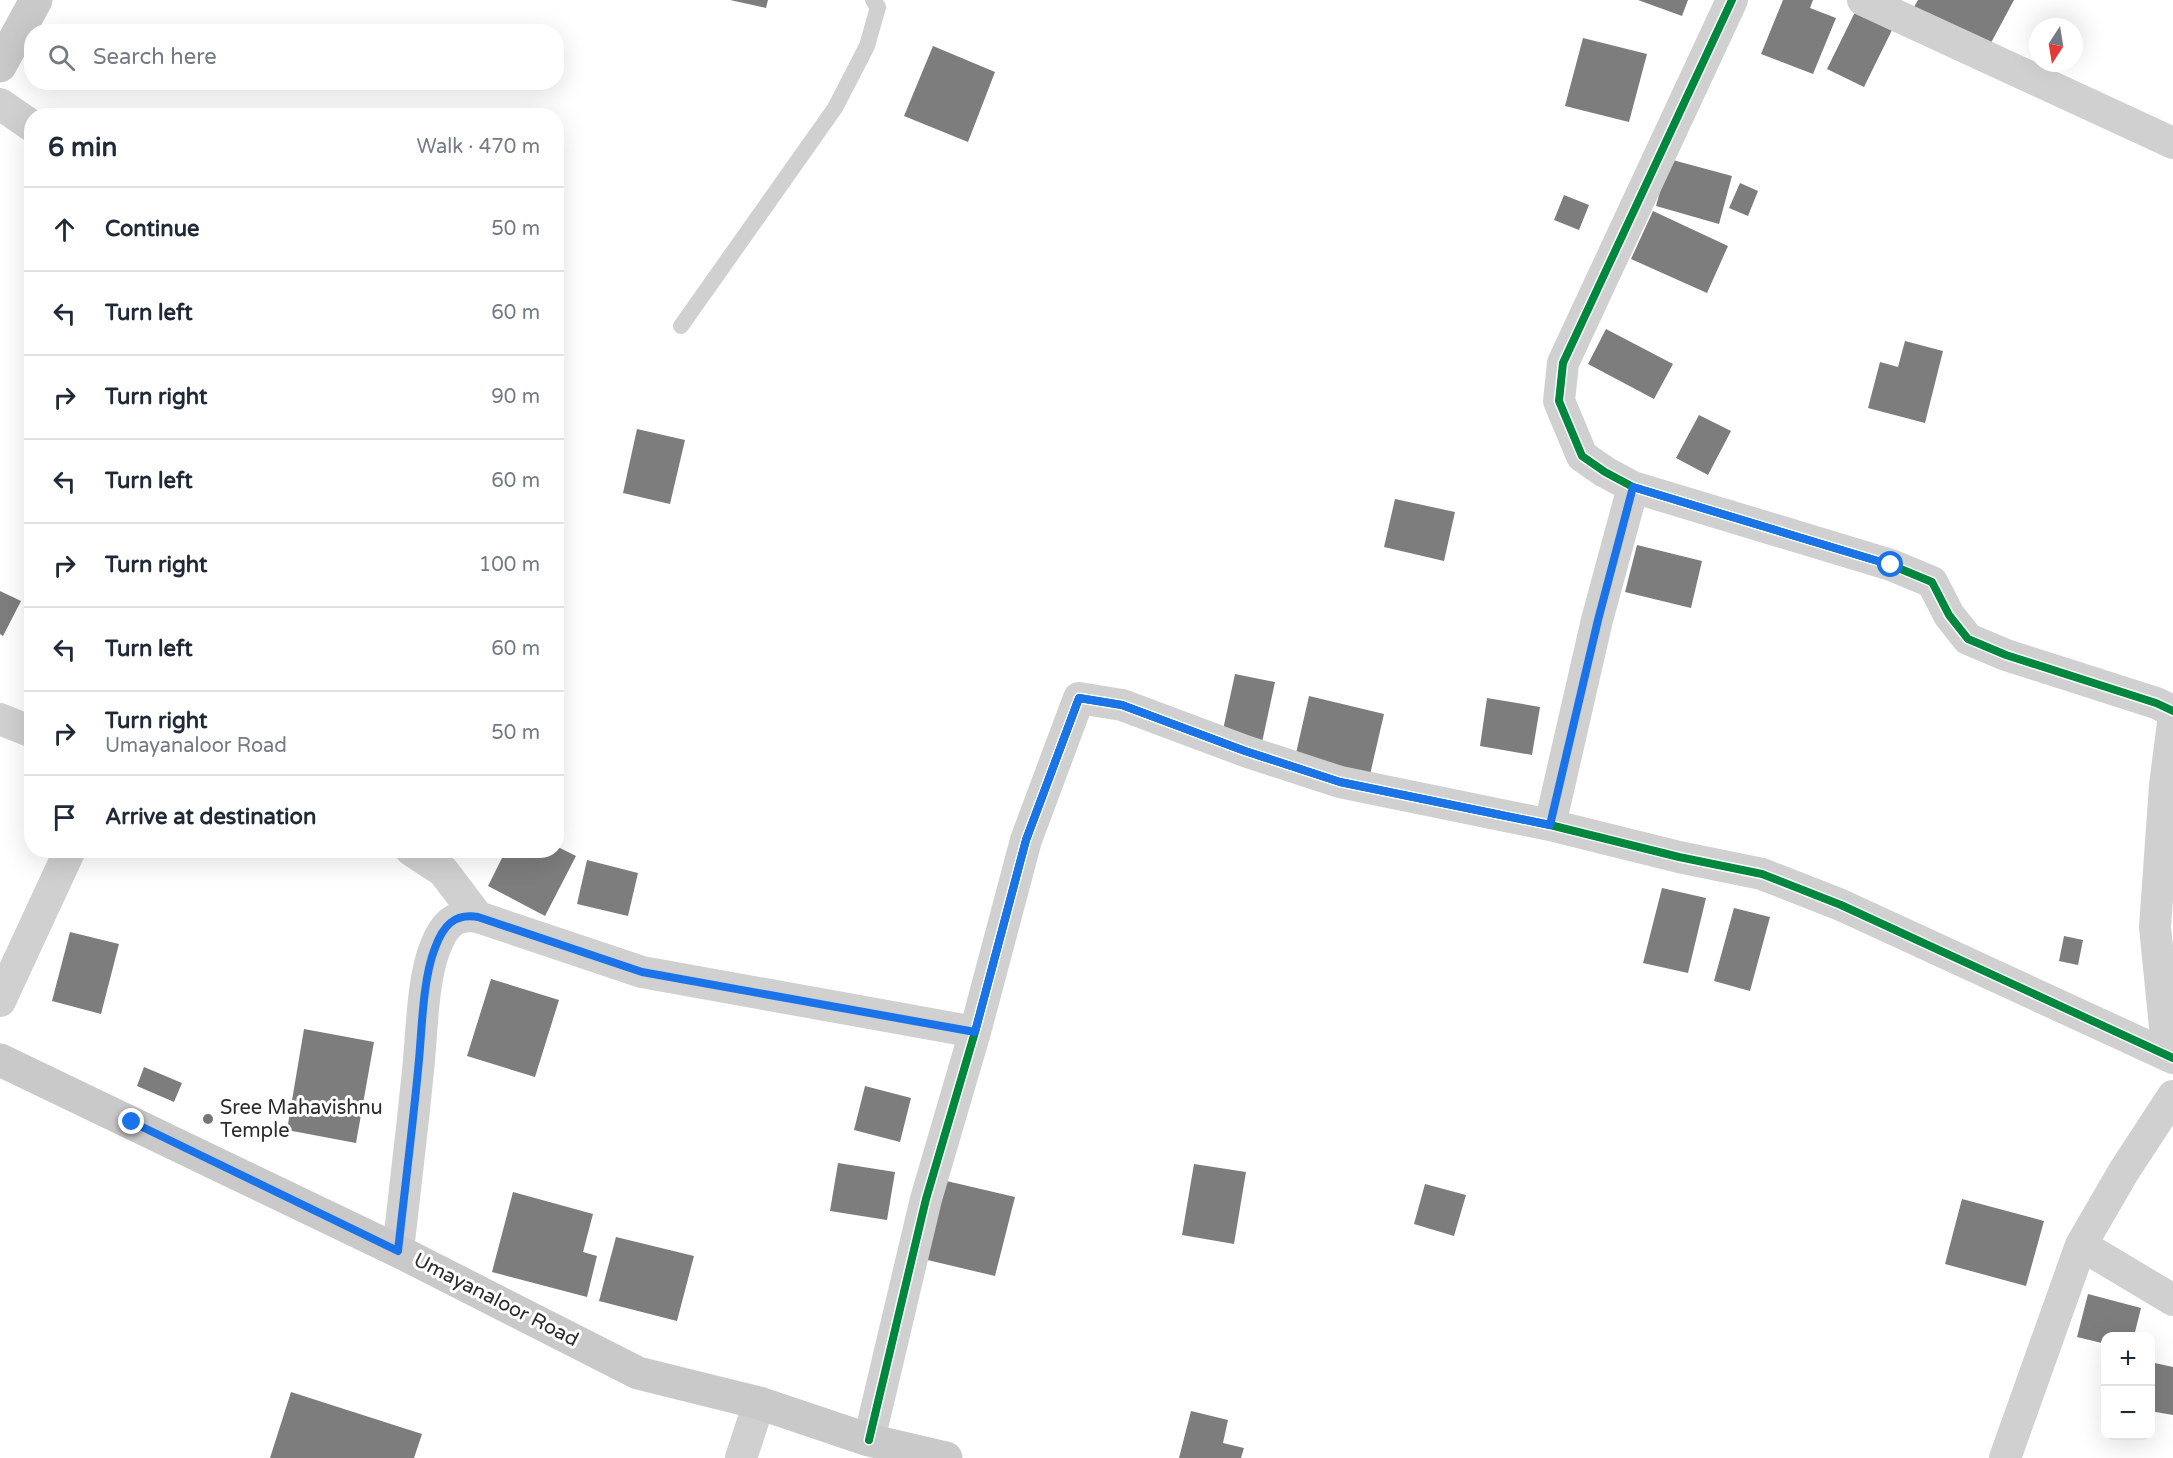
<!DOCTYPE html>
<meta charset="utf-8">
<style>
body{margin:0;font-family:"Varela Round",sans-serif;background:#f6f6f7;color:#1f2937}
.controls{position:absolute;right:18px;bottom:18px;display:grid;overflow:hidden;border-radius:12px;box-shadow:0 6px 24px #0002}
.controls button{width:54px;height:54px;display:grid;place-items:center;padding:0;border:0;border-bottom:2px solid #e0e1e3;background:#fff;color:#1f2937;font:30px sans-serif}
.compass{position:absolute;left:2029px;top:18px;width:54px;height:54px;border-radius:50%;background:#fff;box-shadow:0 6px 24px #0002;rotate:192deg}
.stop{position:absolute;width:18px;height:18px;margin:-14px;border:4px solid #1a73e8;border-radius:50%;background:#fff}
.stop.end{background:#1a73e8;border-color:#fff;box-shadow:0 2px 6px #0008}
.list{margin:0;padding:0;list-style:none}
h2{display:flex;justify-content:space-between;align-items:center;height:78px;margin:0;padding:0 24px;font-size:26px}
h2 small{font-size:20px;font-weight:400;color:#747a83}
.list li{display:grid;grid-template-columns:39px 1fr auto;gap:18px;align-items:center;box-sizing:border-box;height:84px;padding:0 24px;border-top:2px solid #e0e1e3}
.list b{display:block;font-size:22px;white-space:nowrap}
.list p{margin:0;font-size:20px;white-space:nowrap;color:#747a83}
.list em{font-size:20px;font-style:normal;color:#747a83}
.icon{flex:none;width:33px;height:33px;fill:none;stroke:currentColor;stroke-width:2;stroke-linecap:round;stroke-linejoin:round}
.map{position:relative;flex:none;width:2173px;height:1458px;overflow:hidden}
.search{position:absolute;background:#fff;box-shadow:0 6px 24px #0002;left:24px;top:24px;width:540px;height:66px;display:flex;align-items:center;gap:15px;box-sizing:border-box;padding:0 21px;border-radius:24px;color:#747a83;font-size:22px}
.panel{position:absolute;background:#fff;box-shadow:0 6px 24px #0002;left:24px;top:108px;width:540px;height:750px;border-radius:24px}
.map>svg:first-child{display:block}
</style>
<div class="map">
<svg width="2173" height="1458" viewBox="0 0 2173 1458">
<rect width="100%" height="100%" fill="#fff"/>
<!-- building -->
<path fill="#7d7d7d" d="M730,0H768L766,8Z
M1638,0H1688L1682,16Z
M1783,0H1813L1810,8L1836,18L1813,74L1761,54Z
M1918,0H2014L1985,54L1910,14Z
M1857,8L1894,26L1864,87L1827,69Z
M1583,38L1647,54L1629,122L1565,106Z
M933,46L995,72L968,142L904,116Z
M1669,159L1732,176L1719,224L1656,206Z
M1740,183L1758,191L1748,216L1729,208Z
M1564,195L1589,205L1579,230L1554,220Z
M1653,211L1728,246L1707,293L1631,259Z
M1606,329L1673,364L1654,399L1588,364Z
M1905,341L1943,351L1925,423L1868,408L1880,362L1898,367Z
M1699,415L1731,431L1708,475L1676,458Z
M637,429L685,440L670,504L623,493Z
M1395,499L1455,512L1444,561L1384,547Z
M1637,545L1702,561L1691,608L1625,592Z
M0,591L21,601L3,636L0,634Z
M1235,674L1275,682L1261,747L1221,739Z
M1309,696L1384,714L1369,779L1294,762Z
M1487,698L1540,707L1532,755L1480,746Z
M556,846L576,856L545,916L488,886L506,850H556Z
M587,860L638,873L628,916L577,904Z
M1662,888L1706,898L1688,973L1643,963Z
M1734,908L1770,917L1750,991L1714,981Z
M70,932L119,944L101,1014L52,1001Z
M2064,936L2083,940L2078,965L2059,961Z
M491,979L559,1000L535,1077L467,1056Z
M304,1029L374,1042L356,1143L287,1130Z
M144,1067L182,1083L174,1102L137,1086Z
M865,1086L911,1098L900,1142L854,1130Z
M838,1163L895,1172L887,1220L830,1211Z
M1194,1164L1246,1172L1234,1244L1182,1235Z
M938,1179L1015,1197L995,1276L919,1258Z
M1425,1184L1466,1195L1454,1236L1414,1224Z
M513,1192L593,1214L583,1252L597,1256L587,1297L492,1272Z
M1962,1199L2044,1221L2026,1286L1945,1264Z
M616,1237L694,1256L677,1321L599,1301Z
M2088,1294L2141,1308L2134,1336H2106V1344L2077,1337Z
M2150,1362L2173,1367V1415L2150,1411Z
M291,1392L422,1434L414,1458H270Z
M1191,1411L1228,1420L1223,1443L1244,1448L1241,1458H1179Z"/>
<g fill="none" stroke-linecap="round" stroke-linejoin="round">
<!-- service -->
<path stroke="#d0d0d0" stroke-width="16" d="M681,326L835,108L867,46L878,7L873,0"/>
<!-- minor -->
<path stroke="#d0d0d0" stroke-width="32" d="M1732,0L1563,363L1559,401L1582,456L1605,472L1633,487L1891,565L1932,582L1949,615L1968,639L2006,655L2156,703L2173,711
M1863,0L2173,143
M0,104L32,126
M0,719L32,732
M2173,723L2165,785L2155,927L2165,1027L2173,1052
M1550,825L1597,620L1633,487
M411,850L443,871L478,917L642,972L975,1032
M0,1001L70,850
M2081,1245L2173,1300
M398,1251C405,1187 413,1124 419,1060C422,1027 423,978 435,948C443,926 454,913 478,917
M869,1440L926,1199L975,1032L1026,840L1079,698L1122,705L1245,751L1340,782L1550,825L1679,857L1762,874L1841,905L2173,1058
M741,1458L759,1403
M2005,1458L2081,1245L2124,1171L2173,1096"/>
<!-- secondary -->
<path stroke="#c9c9c9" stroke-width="33" d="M0,66L36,0
M0,1060L398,1251L638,1373L759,1403L869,1440L946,1458"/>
<defs>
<path id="cycleway" d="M1732,0L1563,363L1559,401L1582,456L1605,472L1633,487L1891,565L1932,582L1949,615L1968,639L2006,655L2156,703L2173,711
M869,1440L926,1199L975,1032L1026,840L1079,698L1122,705L1245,751L1340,782L1550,825L1679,857L1762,874L1841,905L2173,1058"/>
</defs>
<!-- cycleway casing -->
<use href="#cycleway" stroke="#fff" stroke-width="11"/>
<!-- cycleway -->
<use href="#cycleway" stroke="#00873e" stroke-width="8"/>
</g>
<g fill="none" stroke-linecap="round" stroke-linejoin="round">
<!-- route -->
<path stroke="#1a73e8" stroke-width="8" d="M132,1122L398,1251C405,1187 413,1124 419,1060C422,1027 423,978 435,948C443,926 454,913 478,917L642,972L975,1032L1026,840L1079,698L1122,705L1245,751L1340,782L1550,825L1598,620L1633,487L1891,565"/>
</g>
<!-- markers -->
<circle fill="#757575" stroke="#fff" stroke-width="2" cx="208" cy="1119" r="6"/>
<g text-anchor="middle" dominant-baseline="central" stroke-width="6" stroke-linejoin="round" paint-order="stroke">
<!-- poi labels -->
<g font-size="20" fill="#2b2b2b" stroke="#fff" text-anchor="start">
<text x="220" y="1108">Sree Mahavishnu<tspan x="220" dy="23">Temple</tspan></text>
</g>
<!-- street labels -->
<g font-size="20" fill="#2b2b2b" stroke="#fff">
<text transform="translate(496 1300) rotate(27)">Umayanaloor Road</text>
</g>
</g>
</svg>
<div class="controls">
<button>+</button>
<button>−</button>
</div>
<svg class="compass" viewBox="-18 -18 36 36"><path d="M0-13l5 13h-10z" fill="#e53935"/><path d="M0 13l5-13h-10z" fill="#747a83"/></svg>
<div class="stop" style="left:1891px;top:565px"></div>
<div class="stop end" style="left:132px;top:1122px"></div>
<div class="search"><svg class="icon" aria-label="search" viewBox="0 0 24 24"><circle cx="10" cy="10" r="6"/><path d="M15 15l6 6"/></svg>Search here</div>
<section class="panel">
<h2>6 min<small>Walk · 470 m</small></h2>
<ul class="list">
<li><svg class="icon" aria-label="ahead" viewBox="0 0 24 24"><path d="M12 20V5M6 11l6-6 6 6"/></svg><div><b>Continue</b></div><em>50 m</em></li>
<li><svg class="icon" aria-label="left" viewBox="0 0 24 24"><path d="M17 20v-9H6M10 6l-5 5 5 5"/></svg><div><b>Turn left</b></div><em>60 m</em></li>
<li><svg class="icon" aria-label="right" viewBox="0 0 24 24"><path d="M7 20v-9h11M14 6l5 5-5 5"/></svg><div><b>Turn right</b></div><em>90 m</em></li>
<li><svg class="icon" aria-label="left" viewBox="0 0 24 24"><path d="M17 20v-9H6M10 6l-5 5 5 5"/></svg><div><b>Turn left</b></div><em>60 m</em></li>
<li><svg class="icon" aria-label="right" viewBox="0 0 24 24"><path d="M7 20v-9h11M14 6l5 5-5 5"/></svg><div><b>Turn right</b></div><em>100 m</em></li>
<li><svg class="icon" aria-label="left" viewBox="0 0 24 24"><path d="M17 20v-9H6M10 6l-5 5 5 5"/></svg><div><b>Turn left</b></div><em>60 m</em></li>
<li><svg class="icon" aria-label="right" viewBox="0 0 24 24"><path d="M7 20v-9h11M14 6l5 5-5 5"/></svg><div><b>Turn right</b><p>Umayanaloor Road</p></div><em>50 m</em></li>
<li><svg class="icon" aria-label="arrive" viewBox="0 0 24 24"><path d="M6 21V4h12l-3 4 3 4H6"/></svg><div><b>Arrive at destination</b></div></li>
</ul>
</section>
</div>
